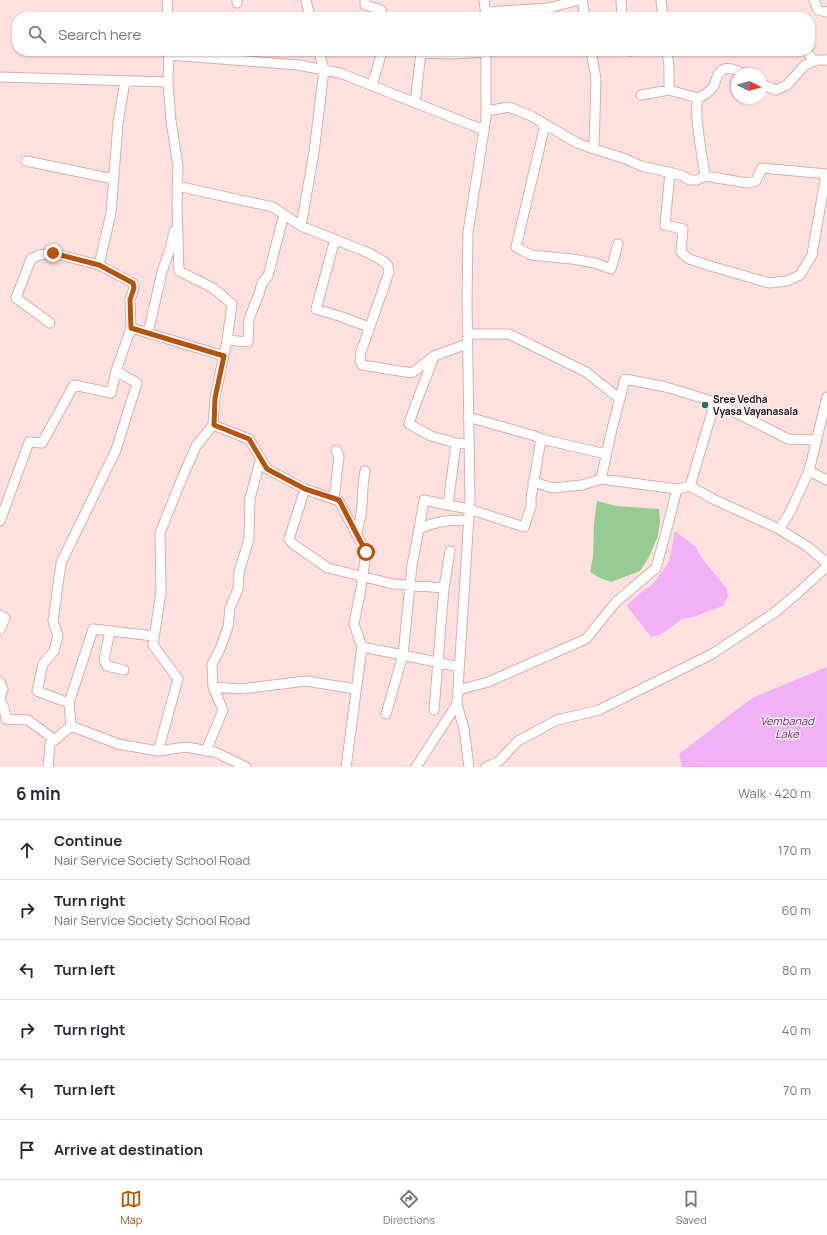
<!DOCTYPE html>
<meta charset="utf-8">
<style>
body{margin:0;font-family:Manrope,sans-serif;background:#f6f6f7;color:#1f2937}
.compass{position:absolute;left:731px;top:68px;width:36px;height:36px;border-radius:50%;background:#fff;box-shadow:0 1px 3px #0004;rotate:95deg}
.stop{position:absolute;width:12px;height:12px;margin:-9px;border:3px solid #b45309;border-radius:50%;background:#fff}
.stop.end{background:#b45309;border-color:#fff;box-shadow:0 1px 4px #0008}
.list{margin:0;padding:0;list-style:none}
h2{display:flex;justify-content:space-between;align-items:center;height:52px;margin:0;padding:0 16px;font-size:17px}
h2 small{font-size:13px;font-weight:400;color:#747a83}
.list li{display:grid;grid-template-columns:26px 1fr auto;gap:12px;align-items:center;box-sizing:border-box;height:60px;padding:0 16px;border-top:1px solid #e0e1e3}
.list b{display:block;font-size:15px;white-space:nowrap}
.list p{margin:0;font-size:13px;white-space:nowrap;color:#747a83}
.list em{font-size:13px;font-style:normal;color:#747a83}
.icon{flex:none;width:22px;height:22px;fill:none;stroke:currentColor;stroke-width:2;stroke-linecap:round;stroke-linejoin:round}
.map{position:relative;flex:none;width:827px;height:767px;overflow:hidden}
.search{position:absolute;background:#fff;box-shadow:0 1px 3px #0004;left:12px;right:12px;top:12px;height:44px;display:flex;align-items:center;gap:10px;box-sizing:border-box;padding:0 14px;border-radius:16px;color:#747a83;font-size:15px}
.sheet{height:412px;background:#fff}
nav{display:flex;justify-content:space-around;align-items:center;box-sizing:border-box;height:56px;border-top:1px solid #e0e1e3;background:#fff;font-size:11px;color:#747a83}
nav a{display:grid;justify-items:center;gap:2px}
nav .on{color:#b45309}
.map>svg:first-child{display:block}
</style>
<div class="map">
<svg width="827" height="767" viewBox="0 0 827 767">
<rect width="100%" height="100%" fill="#fee1df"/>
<!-- green -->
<path fill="#96cb94" d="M597,501L616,506L659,509L660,522L658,536L649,557L640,571L611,582L600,578L590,572L593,557L594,524Z"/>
<!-- water -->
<path fill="#f2b0f7" d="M675,531L696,547L701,557L727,589L728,596L723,606L693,617L682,619L662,634L651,637L627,606L639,594L653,584L669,562Z
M827,667V767H682L679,754L752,698Z"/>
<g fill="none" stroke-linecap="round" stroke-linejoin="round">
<defs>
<path id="street" d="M167,0L168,17
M237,0V3
M306,0L310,17
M365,0V5L381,10L383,17
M484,0L486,17
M582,0L585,17
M621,0L622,17
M661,0L663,17
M814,0L818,10L827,12
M486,12L549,8L579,0
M591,51L596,79L594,149
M629,51H631
M667,51L669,67V90
M807,51L813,61
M169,55L298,65L340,73L484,130
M0,77L168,82L171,121L178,166L177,206L179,271L213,288L232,304L227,340L215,398L213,425L249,439L267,469L305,489L339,501L366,552L361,588L354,624L362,647L346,767
M125,81L118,123L111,213L99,265L133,283L134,288L130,300L131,328
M168,82L169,51
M761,84L776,90L787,85L805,65L817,60H827
M372,86L382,51
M641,95L669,90L698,98
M415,103L421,53L453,54L486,52
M486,111L509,107L531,116L577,143L594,149L626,159L641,166L681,175L690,180H697L705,176C703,159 693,113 698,98C703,96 709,92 713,87C716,83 716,76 720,72C726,65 737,70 743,74
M545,125L516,247L531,255L572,259L595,263L611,269L618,244
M26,161L114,179
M670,172L665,225L683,229L681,252L689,259L707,265L769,283L787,281L800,275L812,255L826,174
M705,176L747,183L756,181L762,168L827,174
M177,186L273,207L301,226L369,253L383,261L388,266L389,272L361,352L360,361L362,365L412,373L434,356L467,344
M301,226L314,152L322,86L324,70L319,51
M174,231L171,246L162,272L148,333L224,356
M335,239L316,309L339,316L369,327
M50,323L16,298L31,259L39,255L53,253L99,265
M148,333L131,328L116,371L137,383L116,450L61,563L53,621L58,636L54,651L43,664L37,691L69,703L71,726L118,744L158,751
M467,334H509L586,372L620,399
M227,340L248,342L249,319L259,294L262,283L268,276L284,214
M434,356C426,379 416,401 409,424L431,436L456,443L469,444
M827,397L809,471L789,514L779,529L808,547L827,563
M468,417L535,436L541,439L606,454
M213,425L196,446L180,483L160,533L161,592L153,645L178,679L158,751L186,747L215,752L246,767
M809,471L827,480
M533,482L553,488L582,485L601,479
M690,486L715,402
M305,489L289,539L293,544L328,568L393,584L444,588
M677,489L690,486L713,499L779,529
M334,499L339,456L336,450
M448,505L469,509L524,527L531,507V498L541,439
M0,521L29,442L42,443L74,385L111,393L116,371
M419,529L424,500L448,505L456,443
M356,534C358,528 360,522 361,515C363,500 362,487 365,471
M0,615L5,618L0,630
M110,631L104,660L107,666L124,670
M362,647L403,655L412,565L419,529C436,521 449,520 469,520
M0,682L3,689L0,698
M213,687L241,689L306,681L356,689
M458,690L488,682L586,639L616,602L656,568L665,536L677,489L601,479L612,429L625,379L666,387L715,402L788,439L816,440
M0,700L4,708L6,719L28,720L55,740
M69,703L93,629L154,636
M434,710L444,588L450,551
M386,714L403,655L459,667
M206,751L223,710L213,687L212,664L220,649L228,627L230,608L238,589L239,572L249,539L250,498L261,458
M48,767L50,744L71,726
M416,767L457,704
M469,767L464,729L457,704L470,500L467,302L468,232L486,118V51
M486,767L498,762L518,741L557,720L599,710L712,654L774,613L798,593L827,566"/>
</defs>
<!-- street casing -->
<use href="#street" stroke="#dbaeaa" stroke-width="11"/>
<!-- street -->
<use href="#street" stroke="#fff" stroke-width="9"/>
</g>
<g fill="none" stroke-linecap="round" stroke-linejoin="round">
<!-- route -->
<path stroke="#b45309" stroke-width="5" d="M53,253L99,265L133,283L134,288L130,300L131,328L224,356L215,398L214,425L249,439L267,469L305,489L339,500L366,552"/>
</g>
<!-- markers -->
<circle fill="#226d74" stroke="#fdf4f3" stroke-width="1.5" cx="705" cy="405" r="4"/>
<g text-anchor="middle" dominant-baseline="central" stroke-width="3" stroke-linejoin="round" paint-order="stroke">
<!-- poi labels -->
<g font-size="10" font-weight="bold" fill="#221211" stroke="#fdf4f3" text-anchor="start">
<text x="713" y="399">Sree Vedha<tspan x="713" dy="12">Vyasa Vayanasala</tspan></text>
</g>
<!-- water labels -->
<g font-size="11" font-style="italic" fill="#81218b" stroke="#fdf4f3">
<text x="787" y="720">Vembanad<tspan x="787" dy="13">Lake</tspan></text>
</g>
</g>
</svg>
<svg class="compass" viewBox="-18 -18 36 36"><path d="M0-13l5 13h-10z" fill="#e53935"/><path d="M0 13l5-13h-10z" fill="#747a83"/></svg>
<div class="stop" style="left:366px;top:552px"></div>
<div class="stop end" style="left:53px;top:253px"></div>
<div class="search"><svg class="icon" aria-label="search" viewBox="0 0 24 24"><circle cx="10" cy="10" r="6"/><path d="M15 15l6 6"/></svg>Search here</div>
</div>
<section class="sheet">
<h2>6 min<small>Walk · 420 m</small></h2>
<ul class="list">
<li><svg class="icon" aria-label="ahead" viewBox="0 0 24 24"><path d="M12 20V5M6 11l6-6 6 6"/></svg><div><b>Continue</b><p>Nair Service Society School Road</p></div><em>170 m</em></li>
<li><svg class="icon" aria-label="right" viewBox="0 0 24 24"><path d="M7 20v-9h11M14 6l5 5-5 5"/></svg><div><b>Turn right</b><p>Nair Service Society School Road</p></div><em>60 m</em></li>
<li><svg class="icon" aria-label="left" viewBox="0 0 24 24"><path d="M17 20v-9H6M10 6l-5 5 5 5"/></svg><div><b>Turn left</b></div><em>80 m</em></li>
<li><svg class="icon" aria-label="right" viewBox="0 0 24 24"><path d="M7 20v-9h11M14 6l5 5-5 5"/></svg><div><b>Turn right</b></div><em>40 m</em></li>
<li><svg class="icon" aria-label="left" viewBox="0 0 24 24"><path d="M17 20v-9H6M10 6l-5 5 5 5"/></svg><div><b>Turn left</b></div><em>70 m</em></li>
<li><svg class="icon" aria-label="arrive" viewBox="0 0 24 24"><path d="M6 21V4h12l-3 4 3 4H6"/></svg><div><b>Arrive at destination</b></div></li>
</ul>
</section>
<nav>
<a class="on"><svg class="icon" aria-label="map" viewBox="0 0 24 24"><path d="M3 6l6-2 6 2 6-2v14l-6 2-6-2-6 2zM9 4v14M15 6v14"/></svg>Map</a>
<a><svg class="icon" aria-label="directions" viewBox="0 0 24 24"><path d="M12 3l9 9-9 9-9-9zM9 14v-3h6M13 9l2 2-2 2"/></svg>Directions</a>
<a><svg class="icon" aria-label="saved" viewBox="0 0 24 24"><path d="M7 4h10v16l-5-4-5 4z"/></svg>Saved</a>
</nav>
